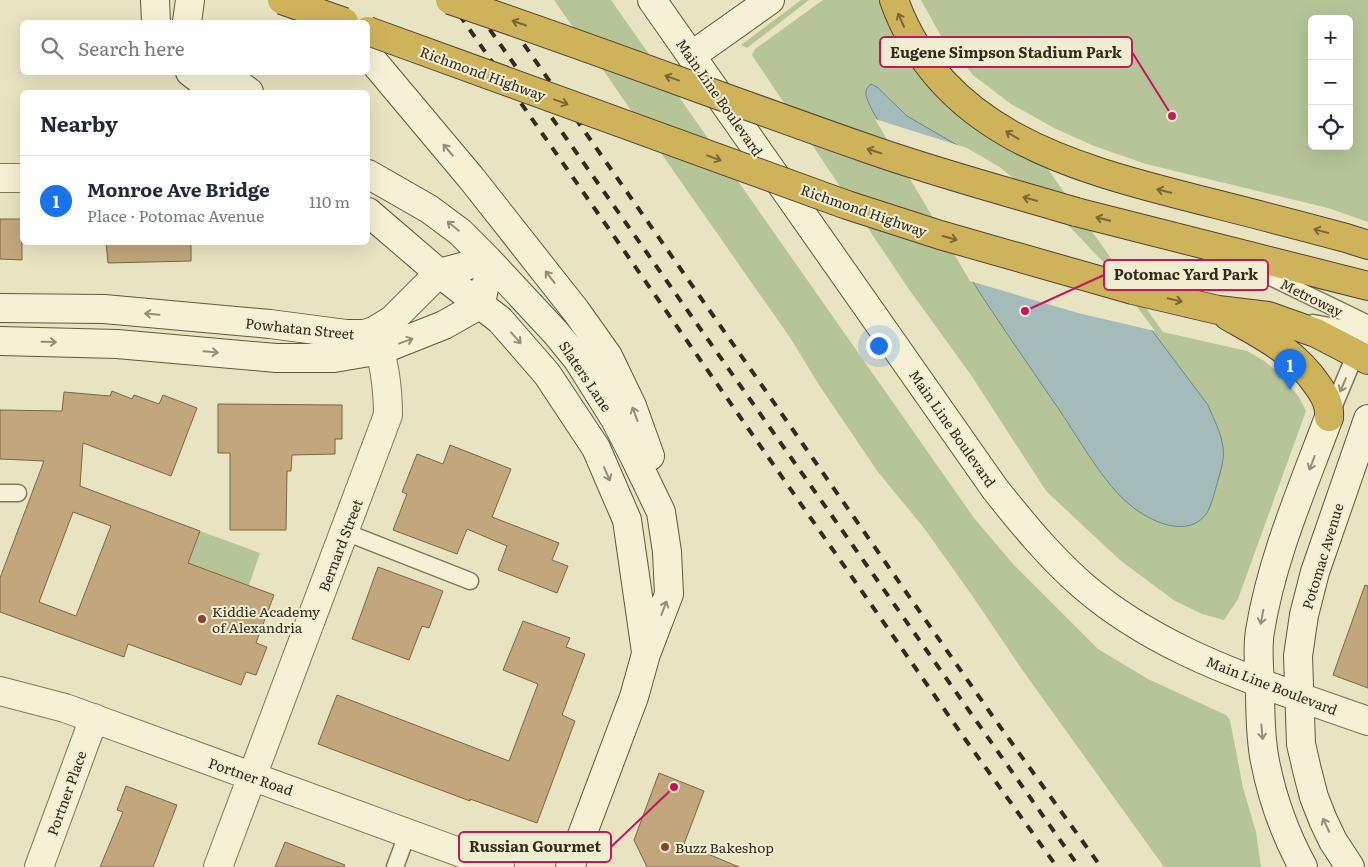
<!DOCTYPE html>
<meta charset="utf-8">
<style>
body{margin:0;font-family:Literata,serif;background:#f6f6f7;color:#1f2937}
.controls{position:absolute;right:15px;top:15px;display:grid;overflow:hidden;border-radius:8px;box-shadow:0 5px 20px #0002}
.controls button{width:45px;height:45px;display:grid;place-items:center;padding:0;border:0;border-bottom:1px solid #e0e1e3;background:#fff;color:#1f2937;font:25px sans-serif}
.you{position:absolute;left:878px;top:345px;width:18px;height:18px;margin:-12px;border:4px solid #fff;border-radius:50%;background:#1a73e8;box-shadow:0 0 0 8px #1a73e833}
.badge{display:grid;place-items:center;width:32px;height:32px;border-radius:50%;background:#1a73e8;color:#fff;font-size:16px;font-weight:700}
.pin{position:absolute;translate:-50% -41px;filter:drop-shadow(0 1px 2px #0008)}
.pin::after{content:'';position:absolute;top:26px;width:18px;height:15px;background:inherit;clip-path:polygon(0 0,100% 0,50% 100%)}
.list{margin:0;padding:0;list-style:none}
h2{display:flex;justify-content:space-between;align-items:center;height:65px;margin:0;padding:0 20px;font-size:21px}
h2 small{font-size:16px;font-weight:400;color:#747a83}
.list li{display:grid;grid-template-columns:32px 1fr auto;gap:15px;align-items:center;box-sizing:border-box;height:90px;padding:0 20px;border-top:1px solid #e0e1e3}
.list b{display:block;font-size:19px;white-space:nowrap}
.list p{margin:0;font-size:16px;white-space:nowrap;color:#747a83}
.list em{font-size:16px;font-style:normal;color:#747a83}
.icon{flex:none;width:28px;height:28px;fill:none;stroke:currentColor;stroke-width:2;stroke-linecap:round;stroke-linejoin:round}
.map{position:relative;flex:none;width:1368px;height:867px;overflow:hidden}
.search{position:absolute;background:#fff;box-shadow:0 5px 20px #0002;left:20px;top:20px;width:350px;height:55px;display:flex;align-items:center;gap:12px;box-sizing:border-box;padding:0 18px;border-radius:8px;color:#747a83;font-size:19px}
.panel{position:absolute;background:#fff;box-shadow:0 5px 20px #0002;left:20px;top:90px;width:350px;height:155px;border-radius:8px}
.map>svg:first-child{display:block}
</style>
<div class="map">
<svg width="1368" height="867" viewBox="0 0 1368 867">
<rect width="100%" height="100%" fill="#e8e4c2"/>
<!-- green -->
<path fill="#b6c597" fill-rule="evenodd" d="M554,0H611L974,518L1014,565L1098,649L1148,679L1226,715L1230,720L1243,788L1256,832L1261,867H1164L1023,671L971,594L924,528L878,472L819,385L791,339Z
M801,0H809L747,48L741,45Z
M823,0H884L897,36L1045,165L1163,332L1247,351L1263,360L1279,373L1299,397L1306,411L1238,599L1224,620L1202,614L1175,601L1121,561L1046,491L971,375L908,288L752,55L755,49Z
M921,0H1368V222L1328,208L1146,164L1094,146L1054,128L1011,104L973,75L941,36ZM1312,19H1349V146H1312Z
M200,531L260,553L249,585L188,563Z"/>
<!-- water -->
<path fill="#a4bbb9" stroke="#6c8886" d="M871,84L877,87L907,116L1000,170L1102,264L1208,405C1213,418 1221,432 1223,447C1225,459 1220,473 1217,484C1214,494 1212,504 1207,513C1188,540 1149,521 1130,505C1104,484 1079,439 1060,411C1026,361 991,312 959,260C929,211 901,160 872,110C868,100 861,92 871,84Z"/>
<!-- pier -->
<path fill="#e8e4c2" d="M875,119L967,148L1001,168L1071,228L1104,263L1155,331L1078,313L970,281Z"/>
<!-- building -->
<path fill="#c2a77c" stroke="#7c6544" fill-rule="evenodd" d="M0,219H22V260L0,259Z
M106,242H191V261L108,263Z
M112,391L132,399L134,395L159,404L163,395L197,408L171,476L83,443L80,486L200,531L188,563L274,595L256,643L267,647L256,675L246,672L241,685L128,644L124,657L0,612V578L44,461L0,459V410L62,411L64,392L110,396ZM73,512L111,526L76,616L39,602Z
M218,404L342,405V439H335V454L292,455L291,471H287L286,530H230V453H218Z
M450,445L511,469L492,517L559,543L552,560L568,566L557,593L498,570L507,546L467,529L457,554L393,530L407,494L402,492L417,454L443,464Z
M378,567L443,591L429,628L422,626L409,660L352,639Z
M1365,585L1368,586V688L1333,675Z
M523,621L570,638L566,647L585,654L562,715L575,721L537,823L470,799V801L318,744L337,695L509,761L538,684L503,670Z
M659,773L704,791L684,844L739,867H647L634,840Z
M126,786L177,805L153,867H100L123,812L117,810Z
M285,842L345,865L344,867H275Z"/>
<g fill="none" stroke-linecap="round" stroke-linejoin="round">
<defs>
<path id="lane" d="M1244,264L1368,324
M1313,323L1368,333
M1330,415L1356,353L1362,347
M0,493H18
M345,532L470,581
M395,867L408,832"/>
<path id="street" d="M0,178H22
M0,691L65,708L500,867
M1299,697L1368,721
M39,867L94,718
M218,867L388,415C388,386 384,359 374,331"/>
<path id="secondary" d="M155,0L156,22
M652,0L995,489C1022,523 1049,556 1082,585C1144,639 1222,670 1299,697
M187,22L190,0
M368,55L472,179L576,311L608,356L632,406L650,456
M691,56L770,0
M190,72L216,92
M222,72L249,92
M368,174L429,209L460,232L488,260L556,333L578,360L615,419L635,458L661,512L667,552L669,594L646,654L634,697L570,867
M368,212L439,273L500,320L547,374L596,448L627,520L646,652
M0,308L104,309L270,324L346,334H364L374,331L392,320L439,273L488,260
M0,341L117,344L276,358H334L381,350L444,325L481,304L484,288
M1303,867C1284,832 1271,795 1264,756C1260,732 1260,708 1260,684C1259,666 1257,648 1260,631C1272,557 1303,487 1329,417
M1350,867L1333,841L1323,820L1314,797L1307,770L1301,744L1298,656L1304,615L1315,572L1368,419"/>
<path id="highway" d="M894,0C941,132 1070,167 1192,198C1243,211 1295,224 1346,238L1368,245
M1076,212L1368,286
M1133,290L1218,310L1268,316L1316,333L1368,360
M1228,316C1263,336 1295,351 1318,386C1325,396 1330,405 1329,417"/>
</defs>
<!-- lane casing -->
<use href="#lane" stroke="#80765b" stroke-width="19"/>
<!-- street casing -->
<use href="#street" stroke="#80765b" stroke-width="30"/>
<!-- secondary casing -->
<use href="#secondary" stroke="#61573f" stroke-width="30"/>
<!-- highway casing -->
<use href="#highway" stroke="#4e432f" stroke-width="30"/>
<!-- lane -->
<use href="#lane" stroke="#f4f1d4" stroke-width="16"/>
<!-- street -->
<use href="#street" stroke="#f4f1d4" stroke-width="28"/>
<!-- secondary -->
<use href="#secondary" stroke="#f4f1d4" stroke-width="28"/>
<!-- highway -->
<use href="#highway" stroke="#cfb35b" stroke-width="28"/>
<!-- rail -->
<path stroke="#312b1e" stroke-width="4" stroke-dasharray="9 9" stroke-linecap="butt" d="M449,0L965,739L1057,867
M469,0L1079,867
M493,0L996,721L1101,867"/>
<defs>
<path id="highway-bridge" d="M282,0L344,22
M450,0C588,46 725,99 863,147C933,172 1005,191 1076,212
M368,31L847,205L940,235L1133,290"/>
</defs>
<!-- highway-bridge casing -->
<use href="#highway-bridge" stroke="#4e432f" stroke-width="30" stroke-linecap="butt"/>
<!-- highway-bridge -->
<use href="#highway-bridge" stroke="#cfb35b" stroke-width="28"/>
</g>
<!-- one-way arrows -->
<defs><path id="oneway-shaft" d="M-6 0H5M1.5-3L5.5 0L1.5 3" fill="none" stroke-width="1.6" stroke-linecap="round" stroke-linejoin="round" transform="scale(1.25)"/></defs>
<g stroke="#786839">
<use href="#oneway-shaft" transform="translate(901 20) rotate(-114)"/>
<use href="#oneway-shaft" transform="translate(519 23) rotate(-161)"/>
<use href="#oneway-shaft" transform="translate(672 78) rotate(-160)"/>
<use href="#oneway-shaft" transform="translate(561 102) rotate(20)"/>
<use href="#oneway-shaft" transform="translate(1012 135) rotate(-149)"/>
<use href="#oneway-shaft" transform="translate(874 151) rotate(-162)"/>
<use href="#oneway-shaft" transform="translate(714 158) rotate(20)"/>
<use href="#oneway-shaft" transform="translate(1164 191) rotate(-166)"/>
<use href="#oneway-shaft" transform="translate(1030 199) rotate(-164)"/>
<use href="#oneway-shaft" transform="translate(1103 219) rotate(-166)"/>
<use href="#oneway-shaft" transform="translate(1321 231) rotate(-165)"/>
<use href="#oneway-shaft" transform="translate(950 238) rotate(16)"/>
<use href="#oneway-shaft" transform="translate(1175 300) rotate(13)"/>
</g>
<g stroke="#928e79">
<use href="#oneway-shaft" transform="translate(448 150) rotate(-130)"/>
<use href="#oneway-shaft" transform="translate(453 226) rotate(-141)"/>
<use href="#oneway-shaft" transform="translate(550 277) rotate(-128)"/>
<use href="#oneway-shaft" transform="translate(152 314) rotate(-175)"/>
<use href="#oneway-shaft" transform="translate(516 338) rotate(49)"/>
<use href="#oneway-shaft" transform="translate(406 341) rotate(-20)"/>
<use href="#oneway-shaft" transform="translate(49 342) rotate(1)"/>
<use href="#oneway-shaft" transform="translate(211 352) rotate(5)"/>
<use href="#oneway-shaft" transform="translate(1343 385) rotate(113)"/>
<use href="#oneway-shaft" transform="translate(635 414) rotate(-110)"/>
<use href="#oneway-shaft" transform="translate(1312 463) rotate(111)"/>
<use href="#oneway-shaft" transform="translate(607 474) rotate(66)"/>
<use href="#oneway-shaft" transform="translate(664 608) rotate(-69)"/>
<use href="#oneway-shaft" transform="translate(1262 617) rotate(101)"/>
<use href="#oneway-shaft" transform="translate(1262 732) rotate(85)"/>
<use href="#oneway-shaft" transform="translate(1326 825) rotate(-115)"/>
</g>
<!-- markers -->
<g fill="#884232" stroke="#f0edd1" stroke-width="2">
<circle cx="202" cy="619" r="5"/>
<circle cx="665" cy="847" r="5"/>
</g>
<g text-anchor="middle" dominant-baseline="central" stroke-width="4" stroke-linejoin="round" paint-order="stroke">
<!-- street labels -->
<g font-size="14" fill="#312b1e" stroke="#f0edd1">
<text transform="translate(483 73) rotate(20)">Richmond Highway</text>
<text transform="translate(720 97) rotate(55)">Main Line Boulevard</text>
<text transform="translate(864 210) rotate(19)">Richmond Highway</text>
<text transform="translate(1312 297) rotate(26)">Metroway</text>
<text transform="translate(300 328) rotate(6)">Powhatan Street</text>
<text transform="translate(586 376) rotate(56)">Slaters Lane</text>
<text transform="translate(953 428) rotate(55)">Main Line Boulevard</text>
<text transform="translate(340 545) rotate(-69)">Bernard Street</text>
<text transform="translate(1322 556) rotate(-73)">Potomac Avenue</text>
<text transform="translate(1272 685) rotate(21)">Main Line Boulevard</text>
<text transform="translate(251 776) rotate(19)">Portner Road</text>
<text transform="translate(66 793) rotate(-70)">Portner Place</text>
</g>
<!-- poi labels -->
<g font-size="14" fill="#312b1e" stroke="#f0edd1" text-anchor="start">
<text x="212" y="611">Kiddie Academy<tspan x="212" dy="16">of Alexandria</tspan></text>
<text x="675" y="847">Buzz Bakeshop</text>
</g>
</g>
<!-- callouts -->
<path fill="none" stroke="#c2185b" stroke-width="2" d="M1172 116L1132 52M1025 311L1104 275M674 787L611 847"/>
<g fill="#c2185b" stroke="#f0edd1" stroke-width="2">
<circle cx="1172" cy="116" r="5"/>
<circle cx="1025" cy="311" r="5"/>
<circle cx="674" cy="787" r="5"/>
</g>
<g fill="#f0edd1" stroke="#c2185b" stroke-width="2">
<rect x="880" y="37" width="252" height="30" rx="5"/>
<rect x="1104" y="260" width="164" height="30" rx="5"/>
<rect x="459" y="832" width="152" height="30" rx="5"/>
</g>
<g font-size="15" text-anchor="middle" font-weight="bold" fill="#312b1e">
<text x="1006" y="58">Eugene Simpson Stadium Park</text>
<text x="1186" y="280">Potomac Yard Park</text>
<text x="535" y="852">Russian Gourmet</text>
</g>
</svg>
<div class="controls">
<button>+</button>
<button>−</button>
<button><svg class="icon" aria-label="locate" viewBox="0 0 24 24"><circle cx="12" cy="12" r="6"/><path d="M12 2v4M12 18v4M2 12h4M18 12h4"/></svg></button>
</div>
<div class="you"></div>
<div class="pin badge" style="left:1290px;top:390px">1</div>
<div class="search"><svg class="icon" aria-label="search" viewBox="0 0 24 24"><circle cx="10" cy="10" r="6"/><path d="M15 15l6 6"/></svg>Search here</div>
<section class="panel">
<h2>Nearby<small></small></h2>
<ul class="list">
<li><span class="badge">1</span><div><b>Monroe Ave Bridge</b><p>Place · Potomac Avenue</p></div><em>110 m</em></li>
</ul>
</section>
</div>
